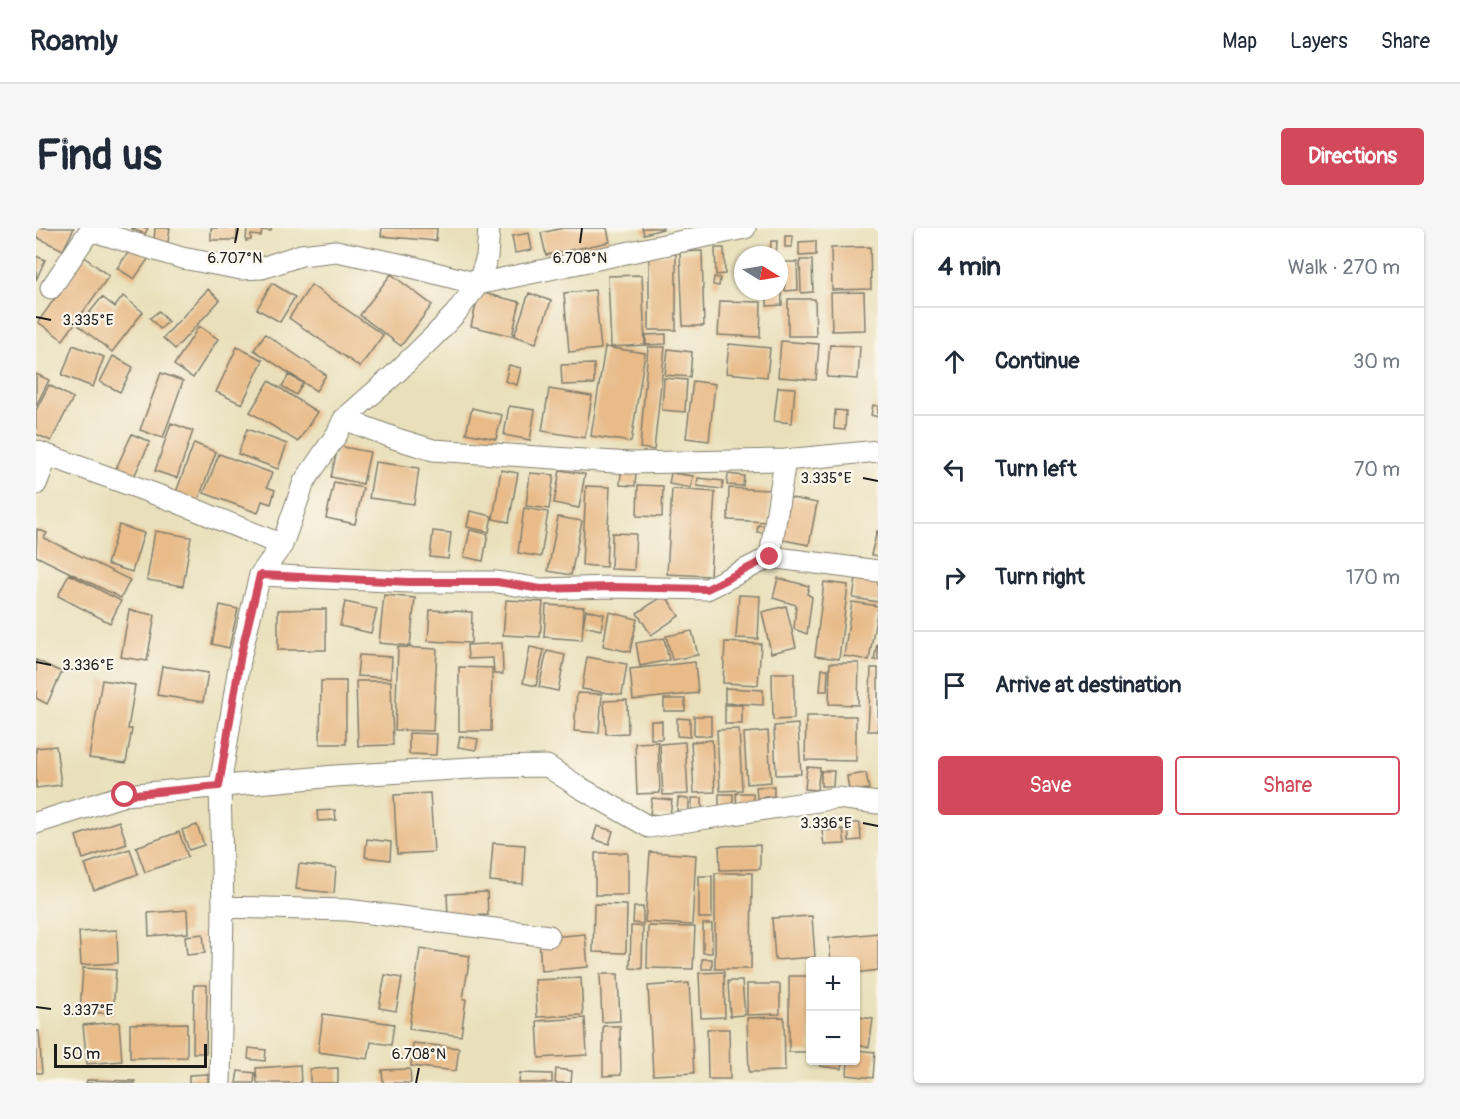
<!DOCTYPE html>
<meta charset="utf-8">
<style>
body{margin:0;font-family:Pangolin,sans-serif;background:#f6f6f7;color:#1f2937}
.controls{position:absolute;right:18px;bottom:18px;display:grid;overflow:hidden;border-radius:6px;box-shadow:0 2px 4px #0004}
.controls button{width:54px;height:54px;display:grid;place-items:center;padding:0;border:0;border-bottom:2px solid #e0e1e3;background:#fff;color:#1f2937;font:30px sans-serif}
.compass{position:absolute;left:698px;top:18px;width:54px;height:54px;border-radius:50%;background:#fff;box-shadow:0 2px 4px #0004;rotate:101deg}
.scale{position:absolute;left:18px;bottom:15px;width:153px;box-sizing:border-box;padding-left:6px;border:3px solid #1c1c1c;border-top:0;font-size:16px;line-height:21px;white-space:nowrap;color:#1c1c1c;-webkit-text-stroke:4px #fbf7ec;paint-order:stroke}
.stop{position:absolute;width:18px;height:18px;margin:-14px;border:4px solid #d1495b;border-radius:50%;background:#fff}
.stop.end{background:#d1495b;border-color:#fff;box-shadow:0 2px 6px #0008}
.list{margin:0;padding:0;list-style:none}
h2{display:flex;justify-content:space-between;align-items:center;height:78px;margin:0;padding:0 24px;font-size:26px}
h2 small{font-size:20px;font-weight:400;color:#747a83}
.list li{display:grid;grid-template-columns:39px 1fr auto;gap:18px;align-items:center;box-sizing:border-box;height:108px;padding:0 24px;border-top:2px solid #e0e1e3}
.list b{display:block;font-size:22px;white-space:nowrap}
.list em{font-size:20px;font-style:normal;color:#747a83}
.actions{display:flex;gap:12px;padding:18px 24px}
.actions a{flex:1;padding:14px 0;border:2px solid #d1495b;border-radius:6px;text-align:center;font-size:21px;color:#d1495b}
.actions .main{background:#d1495b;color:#fff}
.icon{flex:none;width:33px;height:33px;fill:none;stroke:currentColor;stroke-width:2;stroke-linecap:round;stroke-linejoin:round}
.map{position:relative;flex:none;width:842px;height:855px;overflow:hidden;border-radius:6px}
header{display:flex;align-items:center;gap:36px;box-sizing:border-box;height:84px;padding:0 30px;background:#fff;border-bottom:2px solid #e0e1e3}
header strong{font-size:28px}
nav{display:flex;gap:33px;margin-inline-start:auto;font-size:21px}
.intro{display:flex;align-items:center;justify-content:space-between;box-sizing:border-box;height:144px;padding:0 36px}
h1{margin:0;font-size:42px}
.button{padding:15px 27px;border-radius:6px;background:#d1495b;color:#fff;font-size:21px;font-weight:700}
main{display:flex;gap:36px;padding:0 36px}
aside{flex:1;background:#fff;border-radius:6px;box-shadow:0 2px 4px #0004}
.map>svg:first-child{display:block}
</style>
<header>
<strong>Roamly</strong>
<nav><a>Map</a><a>Layers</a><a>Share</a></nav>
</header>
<div class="intro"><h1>Find us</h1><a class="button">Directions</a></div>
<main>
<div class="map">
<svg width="842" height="855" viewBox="0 0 842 855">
<rect width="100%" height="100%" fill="#fbf7ec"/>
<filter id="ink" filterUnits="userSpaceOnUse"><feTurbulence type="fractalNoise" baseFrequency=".0167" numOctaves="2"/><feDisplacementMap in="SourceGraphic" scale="12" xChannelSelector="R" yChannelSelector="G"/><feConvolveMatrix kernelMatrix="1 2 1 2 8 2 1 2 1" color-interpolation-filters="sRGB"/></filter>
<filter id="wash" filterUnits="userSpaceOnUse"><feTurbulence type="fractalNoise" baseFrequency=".008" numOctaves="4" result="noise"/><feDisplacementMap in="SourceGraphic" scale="24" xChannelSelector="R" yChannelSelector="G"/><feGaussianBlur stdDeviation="1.35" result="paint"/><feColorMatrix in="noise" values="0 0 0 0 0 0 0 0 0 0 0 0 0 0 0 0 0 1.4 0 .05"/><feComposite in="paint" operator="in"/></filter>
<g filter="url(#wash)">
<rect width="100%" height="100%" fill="#e9e0bb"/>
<g id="blocks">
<!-- building -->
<path fill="#e8bb89" d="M0,0H38L27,22L0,9Z
M94,0H112L109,6Z
M119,0H134L132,14L118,13Z
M175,0H201V12H175Z
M211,0H235V3L226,2L225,8L215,7V12L210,13Z
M346,0H401L400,13L345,8Z
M527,0H571L574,14L510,27L505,5Z
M606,0H627V1L608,6Z
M493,5L496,22L479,25L476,8Z
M749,8H757L756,19H749Z
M735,13H741L740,27H734Z
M780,13V27L763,28V14Z
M97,18L113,30L98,51L81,40Z
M834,19L835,61L796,62L795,20Z
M679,20H688L689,46L680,47Z
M666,23L668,98H647L644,24Z
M640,26V102H613V27Z
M0,28L9,32L0,52Z
M48,29L73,48L27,112L2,94Z
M764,32H776L777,64L765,65Z
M748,34H761L762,62L749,63Z
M355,46L396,77L365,118L324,87Z
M606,47L609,117L575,119L572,48Z
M678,49L684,50L683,58L677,57Z
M236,55L259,69L244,94L221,81Z
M743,55H745L746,77L731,78V63H743Z
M275,57L347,107L324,139L253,90Z
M172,61L184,72L139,121L127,110Z
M559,62L565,121L533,124L528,65Z
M443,64L484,74L476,108L435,98Z
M828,64L829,102L796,103L795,65Z
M493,65L515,73L500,115L478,108Z
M87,68L107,84L76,124L43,98L66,69L79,79Z
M752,71H779L780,108H752Z
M684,73L725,74L724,109L682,107Z
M123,83L132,94L124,101L114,90Z
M163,98L182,111L157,150L138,137Z
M229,106L290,147L280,163L218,122Z
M630,106V116L610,117V107Z
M745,113L783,116L780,152L742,149Z
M693,116L734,120L731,149L690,145Z
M37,117L68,129L57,159L26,147Z
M794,117L824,118L822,151L791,149Z
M201,119L227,132L206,176L180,164Z
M569,119L609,125L595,214L555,208Z
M612,119H629L618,222L604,220Z
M632,121L656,124L654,149L629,147Z
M77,128L97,139L84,164L64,154Z
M558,136V156L526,157L525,137Z
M473,137L485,140L481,157L469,153Z
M125,145L147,153L127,210L104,202Z
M0,146L13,152L0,178Z
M253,147L267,155L260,167L246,158Z
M628,150L651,152L649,184L626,182Z
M233,153L281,184L262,214L214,184Z
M657,153L679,156L673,213L650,210Z
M13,157L37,170L15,213L0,206V182Z
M742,159L759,160L756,195L738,193Z
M513,161L556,168L549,210L506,203Z
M837,177L842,178V189L835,187Z
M473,178L499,182L494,212L468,207Z
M436,180L466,187L460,211L430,205Z
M799,182L810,183L809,202L798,201Z
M135,195L157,203L141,250L119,243Z
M211,201L251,216L242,241L202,226Z
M96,206L114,214L95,255L77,247Z
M158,215L180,224L161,276L139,267Z
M302,218L334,224L327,256L295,249Z
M183,226L236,245L231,259L239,262L235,276L226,273L222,285L168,265Z
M339,234L383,240L378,276L333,270Z
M465,242L482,245L473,294L457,291Z
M524,242L549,246L543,280L518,275Z
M585,244H600L599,258L584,257Z
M494,245L518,247L513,281L490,278Z
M635,245L657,248L655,260L633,256Z
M692,246L708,248L707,258L691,257Z
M662,250L687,253L686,261L661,258Z
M298,254L327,260L319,296L290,290Z
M602,257L627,258L626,289L601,288Z
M550,258L574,259L570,339L546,337Z
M693,260L734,262L732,294L692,292Z
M636,261L679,264L674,348L631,346Z
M751,269L781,275L773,317L742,311Z
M488,280L512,284L505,329L482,325Z
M434,283L456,288L453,304L431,299Z
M522,289L546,293L535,347L512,343Z
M83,297L108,305L96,344L71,336Z
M722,297L734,298L733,306L721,304Z
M1,301L11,305L8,310L94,352L85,370L0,328Z
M434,302L452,306L447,333L428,329Z
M119,303L155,309L147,358L111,352Z
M397,303L415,305L412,331L394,329Z
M841,303H842V328L835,327Z
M576,305L600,306L598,342L575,341Z
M33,346L85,373L74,395L22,368Z
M742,350L773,358L771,366L776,369L771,406L758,401L760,377L737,370Z
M820,350L842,353V374L817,370Z
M788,354L812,357L803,431L779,428Z
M348,367L379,370L374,418L343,415Z
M629,367L643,388L615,407L601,385Z
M703,367L724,368L722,411L700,410Z
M470,372L507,374L504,409L467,407Z
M309,374L341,381L335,405L304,398Z
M816,374L842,378L833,432L808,428Z
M184,377L202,381L193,420L176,416Z
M510,377L548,379L546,412L508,409Z
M750,378L760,419L735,425L726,384Z
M290,381V422H242V382Z
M93,382L119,387L111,433L85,429Z
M394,382L436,384L435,415L392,413Z
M550,382L568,386L565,402L547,398Z
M573,384L601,391L594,424L567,418Z
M656,403L662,427L636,432L630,408Z
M628,410L633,432L604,438L600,415Z
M689,414L725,416L722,457L687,455Z
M466,415L467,446H458L457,430L432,431L431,417Z
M841,416H842V432H838Z
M362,419L401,421L397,503L359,502Z
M494,419L508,422L500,458L487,455Z
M511,423L529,427L522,463L503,459Z
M323,427L356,429L355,450L321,448Z
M551,429L591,436L586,467L546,461Z
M0,432L26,444L11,476L0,470Z
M659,434L662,465L597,472L594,441Z
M794,435H823L822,477L793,476Z
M126,438L172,445L167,474L121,467Z
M423,439L456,440L455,503H423Z
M835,440H842V503H832Z
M786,441H792L791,463H784Z
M736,445H758V491L737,492Z
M66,452L99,457L92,501H96L90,535L53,530Z
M285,453H310V516H284Z
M320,453H355L357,517L322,518Z
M689,460L727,462V477L689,475Z
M541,465L566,466L563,505L538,503Z
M628,471H649V483H628Z
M591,472L592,505L570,506L568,473Z
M689,477H706V496H689Z
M658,488H675V508H658Z
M770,488H820V533L769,532Z
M641,490L654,491V509L641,508Z
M615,493H626V511H615Z
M762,496L765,546L740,547L738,498Z
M703,501L706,562L684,563L681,502Z
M732,503L735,554L711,556L708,505Z
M373,505L401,506L400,527L373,526Z
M424,508L442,511L440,522L422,519Z
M676,512L679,564L658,565L655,514Z
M622,514L624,565L601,566L599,515Z
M649,514L652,566L627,567L624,516Z
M20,518L25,557L0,560V520Z
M771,539L784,540L781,562L769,561Z
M785,543H798L797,558H785Z
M830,545L833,561L813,563L811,548Z
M738,558V568L721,570L720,559Z
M394,565L398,624L361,626L358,567Z
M700,565H717L718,579L701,580Z
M683,566H697V580L683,581Z
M616,570L636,572L634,589L614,586Z
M642,570L653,571V584L641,583Z
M656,570H666V584H656Z
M299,582L300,592L282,593L281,583Z
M83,593L91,616L47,631L40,608Z
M812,595H824L825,612L813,613Z
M161,597L168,617L153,622L146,602Z
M561,598L577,603L573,616L557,611Z
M807,601L809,616L788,617L786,603Z
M143,604L152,629L109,644L100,619Z
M331,611L355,614L354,632L329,629Z
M457,615L489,617L487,656L454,653Z
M724,617V641L684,642L683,618Z
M94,621L102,646L58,662L49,636Z
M614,624L660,627L656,697L609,694Z
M559,625H592V667H559Z
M263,636L300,640L298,665L260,661Z
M679,645H716L715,741H679Z
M663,648H676V690H663Z
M451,664L452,687L412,689L411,666Z
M558,676L591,677L590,725L557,724Z
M598,679H607V696L597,695Z
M151,682L152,705L113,708L112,685Z
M776,688L779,729L739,732L736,690Z
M667,696H676V725H667Z
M595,698H607L606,741L594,740Z
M612,698L659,699L657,741L611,740Z
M81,702L82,735L45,737L43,704Z
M842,705V742L820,745V734H795L793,710Z
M167,706L169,725L151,727L149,708Z
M549,706L552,739L505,743L503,710Z
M384,721L434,728L427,771H430L425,808L373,801Z
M666,731H676V741H666Z
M47,740L80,742L77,786L44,783Z
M688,744L689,789L665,790L663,745Z
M564,746H582L584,793L566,794Z
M349,747L366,750L360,783L343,780Z
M753,748H774V824H753Z
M545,750L547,787L501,789L499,752Z
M692,753H706L709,787L694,788Z
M653,755L658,845L617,847L612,758Z
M711,756H744V786L711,787Z
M158,757H171L170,825H157Z
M287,786L358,796L355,817L335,814L332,831L282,824Z
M748,789L749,843L713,844L711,790Z
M823,789L837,791L833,819L820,817Z
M549,790L551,827L503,830L501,793Z
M83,794L86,833L51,836L47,797Z
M151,795V829L94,830V796Z
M567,798H584L585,847L567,848Z
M671,801H693L694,851H672Z
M0,803H3L6,845H0Z
M377,815L423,820L420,843L375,838Z
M213,820L230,822L229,833L212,831Z
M820,822L839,824L837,850L811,847L812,832H820Z
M785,832H807L806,841L784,838Z
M264,837L265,855H221L220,840Z
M302,840V855H274V841Z
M374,841L375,855H347L346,842Z
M520,841L536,843L535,855H519Z
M202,843L219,845L218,855H200Z
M484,845L516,846V855H483Z
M172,846V855H153V847Z
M51,852L99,853V855H50Z"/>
</g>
</g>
<g filter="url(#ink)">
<use href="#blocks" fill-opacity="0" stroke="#827e6c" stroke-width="1.5"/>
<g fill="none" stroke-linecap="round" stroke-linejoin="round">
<defs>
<path id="minor" d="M15,60L54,2L146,30L205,41L226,40L265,27L300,23L368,37L442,56L709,0
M308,191L361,211L397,222L594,235L749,232L842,223
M0,223L141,274L246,317
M0,256L11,228
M734,329L842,343
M224,347L373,354H461L505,361L575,359L671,361L734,329L749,232
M0,595L89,567L299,548L452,539L511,538L543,559L613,599L801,570L842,575
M187,679L311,682L513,708
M184,855L187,679L184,558L205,426L224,347L246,317L268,254L301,206L308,191L360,145L399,107L419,86L442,56L451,29L453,0"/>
</defs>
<!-- minor casing -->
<use href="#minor" stroke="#827e6c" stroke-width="23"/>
<!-- minor -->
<use href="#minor" stroke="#fff" stroke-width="21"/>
</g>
</g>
<g fill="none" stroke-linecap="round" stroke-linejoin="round" filter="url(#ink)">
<!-- route -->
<path stroke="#d1495b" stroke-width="8" d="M89,567L183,558L205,426L224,347L373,354H461L505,361L575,359L671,361L734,329"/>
</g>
<!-- ticks -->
<path fill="none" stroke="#1c1c1c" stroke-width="2" d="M199,15L202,0M544,15L546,0M0,89L15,92M827,250L842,253M0,434L15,437M827,595L842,598M0,779L15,781M380,855L383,840"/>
<g font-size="15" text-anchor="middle" fill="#1c1c1c" stroke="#fbf7ec" stroke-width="4.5" stroke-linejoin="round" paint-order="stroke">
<text x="199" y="35">6.707°N</text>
<text x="544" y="35">6.708°N</text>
<text x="52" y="97">3.335°E</text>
<text x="790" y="255">3.335°E</text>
<text x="52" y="442">3.336°E</text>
<text x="790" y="600">3.336°E</text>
<text x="52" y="787">3.337°E</text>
<text x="383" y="831">6.708°N</text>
</g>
</svg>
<div class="controls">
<button>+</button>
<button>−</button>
</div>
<svg class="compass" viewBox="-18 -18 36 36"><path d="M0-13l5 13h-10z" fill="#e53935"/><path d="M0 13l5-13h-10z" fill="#747a83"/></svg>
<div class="scale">50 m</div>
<div class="stop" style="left:89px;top:567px"></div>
<div class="stop end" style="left:734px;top:329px"></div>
</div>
<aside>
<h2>4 min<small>Walk · 270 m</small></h2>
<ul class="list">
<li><svg class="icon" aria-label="ahead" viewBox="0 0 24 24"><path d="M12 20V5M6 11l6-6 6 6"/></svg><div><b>Continue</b></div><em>30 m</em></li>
<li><svg class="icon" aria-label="left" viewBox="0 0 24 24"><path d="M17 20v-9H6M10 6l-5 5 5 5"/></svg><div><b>Turn left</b></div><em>70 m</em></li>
<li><svg class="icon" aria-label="right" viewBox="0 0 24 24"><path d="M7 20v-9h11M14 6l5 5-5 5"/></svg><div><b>Turn right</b></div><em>170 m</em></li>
<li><svg class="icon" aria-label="arrive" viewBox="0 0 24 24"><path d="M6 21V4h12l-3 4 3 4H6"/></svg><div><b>Arrive at destination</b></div></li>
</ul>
<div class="actions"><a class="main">Save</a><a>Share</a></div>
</aside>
</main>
